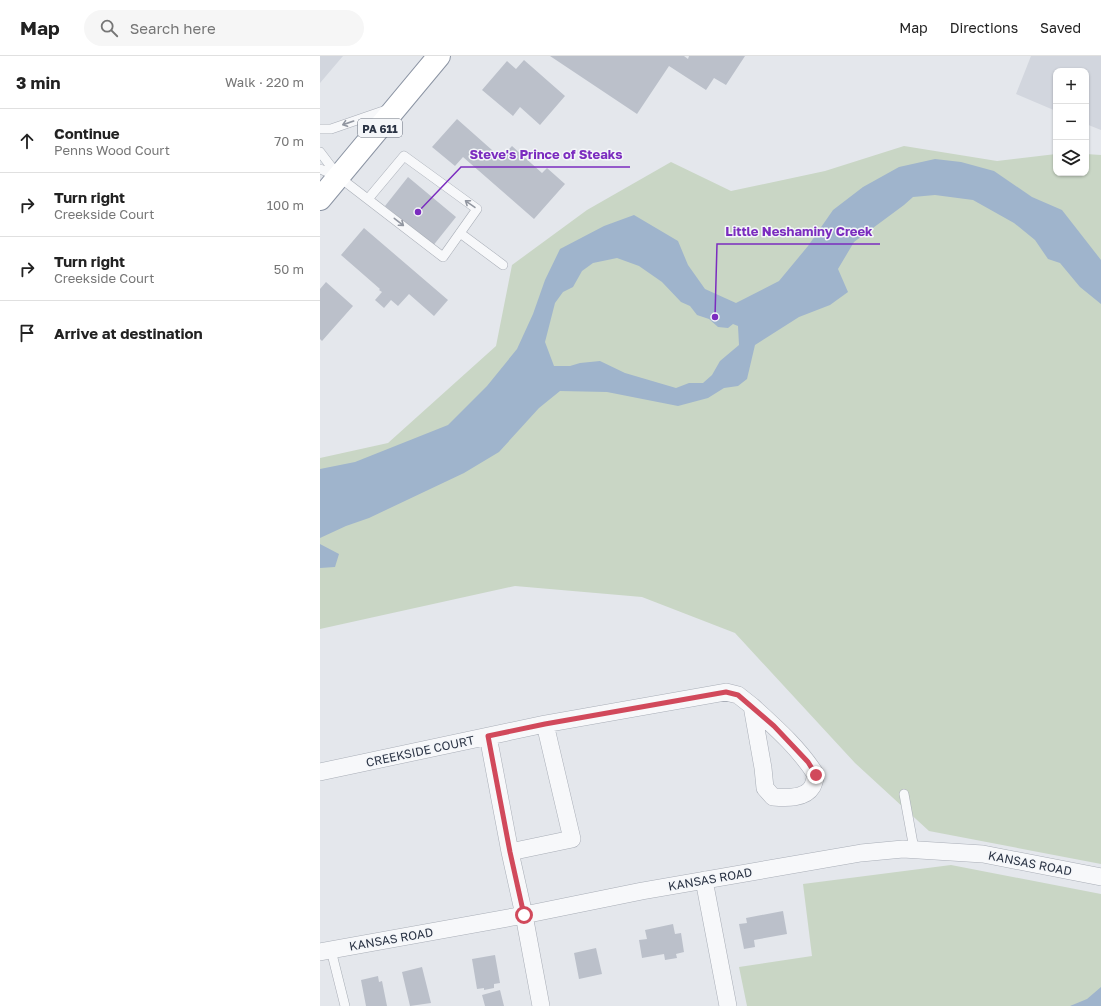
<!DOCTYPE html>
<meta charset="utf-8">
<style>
body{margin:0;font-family:"Golos Text",sans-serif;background:#f6f6f6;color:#222}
.controls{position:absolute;right:12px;top:12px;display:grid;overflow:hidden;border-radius:8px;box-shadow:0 1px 3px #0004}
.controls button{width:36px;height:36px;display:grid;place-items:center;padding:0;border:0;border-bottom:1px solid #e0e0e0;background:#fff;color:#222;font:20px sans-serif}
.stop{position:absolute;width:12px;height:12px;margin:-9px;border:3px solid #d1495b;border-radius:50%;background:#fff}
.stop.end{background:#d1495b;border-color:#fff;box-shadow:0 1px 4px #0008}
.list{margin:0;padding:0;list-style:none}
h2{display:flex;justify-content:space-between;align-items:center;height:52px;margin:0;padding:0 16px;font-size:17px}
h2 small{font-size:13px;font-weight:400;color:#767676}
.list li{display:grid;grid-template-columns:26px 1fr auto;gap:12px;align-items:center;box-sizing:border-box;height:64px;padding:0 16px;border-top:1px solid #e0e0e0}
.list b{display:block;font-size:15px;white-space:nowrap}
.list p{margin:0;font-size:13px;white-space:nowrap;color:#767676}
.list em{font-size:13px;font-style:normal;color:#767676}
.icon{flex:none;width:22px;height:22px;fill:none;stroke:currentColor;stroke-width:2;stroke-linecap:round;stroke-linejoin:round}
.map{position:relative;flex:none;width:781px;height:950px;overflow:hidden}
header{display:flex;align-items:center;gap:24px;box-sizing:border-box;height:56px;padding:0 20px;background:#fff;border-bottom:1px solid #e0e0e0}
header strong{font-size:19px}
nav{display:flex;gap:22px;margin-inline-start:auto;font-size:14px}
.search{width:280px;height:36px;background:#f6f6f6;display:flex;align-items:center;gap:10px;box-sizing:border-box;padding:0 14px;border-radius:22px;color:#767676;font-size:15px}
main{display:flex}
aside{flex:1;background:#fff}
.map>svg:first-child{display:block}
</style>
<header>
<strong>Map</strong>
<div class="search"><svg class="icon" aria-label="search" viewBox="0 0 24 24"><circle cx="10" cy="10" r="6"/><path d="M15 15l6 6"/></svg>Search here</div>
<nav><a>Map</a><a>Directions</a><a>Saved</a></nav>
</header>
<main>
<aside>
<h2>3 min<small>Walk · 220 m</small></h2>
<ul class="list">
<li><svg class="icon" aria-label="ahead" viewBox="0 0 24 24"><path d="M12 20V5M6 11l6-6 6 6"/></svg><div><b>Continue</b><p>Penns Wood Court</p></div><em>70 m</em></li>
<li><svg class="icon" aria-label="right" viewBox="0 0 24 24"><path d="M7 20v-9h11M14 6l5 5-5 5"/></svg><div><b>Turn right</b><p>Creekside Court</p></div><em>100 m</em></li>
<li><svg class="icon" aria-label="right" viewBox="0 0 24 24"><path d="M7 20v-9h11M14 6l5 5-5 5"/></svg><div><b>Turn right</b><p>Creekside Court</p></div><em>50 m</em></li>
<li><svg class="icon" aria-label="arrive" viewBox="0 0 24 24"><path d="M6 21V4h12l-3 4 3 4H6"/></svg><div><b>Arrive at destination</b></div></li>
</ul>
</aside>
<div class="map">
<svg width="781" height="950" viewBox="0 0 781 950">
<rect width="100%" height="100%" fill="#e4e7ec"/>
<!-- built -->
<path fill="#d2d6de" d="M0,0H23L0,27Z
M711,0H781V74L766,68V15H736V55L696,38Z"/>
<!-- green -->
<path fill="#c9d6c5" d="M584,90L677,105L736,98V117H766V98L781,99V808L609,775L535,707L415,577L322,541L195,530L0,573V402L68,387L176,290L192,209L267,154L351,106L411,135L505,115Z
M631,809L781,838V950H427L419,911L492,900L483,828Z"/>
<!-- water -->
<path fill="#9fb4cc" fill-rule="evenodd" d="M615,103L641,106L674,115L712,141L742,154L781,204V248L760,231L740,207L728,203L715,184L694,167L653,144L615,139L593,141L584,149L534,186L518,213L528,236L510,249L479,261L435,289L427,323L418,330L404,332L388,342L358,350L287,336L240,335L219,352L179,396L144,417L49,462L26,470L0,482V413L35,406L128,369L167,330L197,293L213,258L225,224L240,193L284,170L314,159L358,185L368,209L385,233L416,247L459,225L488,190L513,154L543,131L579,111ZM297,202L319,210L342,226L361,246L370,250L377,259L389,263L398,271L408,272L413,268L418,270L419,289L400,305L392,319L383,327H369L356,332L305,317L280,305L260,307L250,310H234L225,286L235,247L243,236L253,231L262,215L273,207Z
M0,488L19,498L15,511L0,512Z
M781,931V950H750L767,943Z"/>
<!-- building -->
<path fill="#bbc0ca" d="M230,0H364L368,3L369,0H425L406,29L394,22L386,34L349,10L317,58Z
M204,4L245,40L220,69L200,51L193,60L162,34L187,5L196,13Z
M137,63L181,102L192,90L222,117L227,112L245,128L214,163L143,101L135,110L112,91Z
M88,121L136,161L112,191L105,183L65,150Z
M44,172L128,244L114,260L89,238L78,250L71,244L64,252L55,244L62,236L59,234L60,233L21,199Z
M6,226L33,250L2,285L0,283V233Z
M463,855L467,878L434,884L435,891L424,893L419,868L427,867L426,862Z
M353,868L355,878L361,877L364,896L356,898L357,902L345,904L344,898L322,902L319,884L327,883L325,874Z
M276,892L282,918L259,923L254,897Z
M175,899L180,927L174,928V932L164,934V932L157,933L152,903Z
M102,911L111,947L90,950L82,916Z
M58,920L59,926L62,925L67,950H46L41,924Z
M180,934L184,950H165L162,939Z"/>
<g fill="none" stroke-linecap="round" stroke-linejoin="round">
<defs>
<path id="lane" d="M0,73H11L69,53
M0,96L19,121L123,201L157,153L84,100L48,143
M0,113L17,120
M140,177L183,209
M584,738L594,793
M11,894L25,950"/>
<path id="street" d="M432,650C455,671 479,692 496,719C495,722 494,728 492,731C485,743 466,742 453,741L445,732L443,712Z
M168,680L190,796L204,859L221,950
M0,716L225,668L406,636L418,639L432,650
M190,796L252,783L225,668
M384,824L408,950
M0,896L204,859L322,835L541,797L583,793L663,798L781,821"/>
<path id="highway" d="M0,143L119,0"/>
</defs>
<!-- lane casing -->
<use href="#lane" stroke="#a9aeb7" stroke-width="10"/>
<!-- street casing -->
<use href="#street" stroke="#a9aeb7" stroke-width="18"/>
<!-- highway casing -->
<use href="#highway" stroke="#8b94a3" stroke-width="24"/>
<!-- lane -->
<use href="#lane" stroke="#f7f8fa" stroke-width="9"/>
<!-- street -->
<use href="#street" stroke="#f7f8fa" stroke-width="17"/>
<!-- highway -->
<use href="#highway" stroke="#fff" stroke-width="22"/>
</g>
<!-- one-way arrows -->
<defs><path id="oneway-shaft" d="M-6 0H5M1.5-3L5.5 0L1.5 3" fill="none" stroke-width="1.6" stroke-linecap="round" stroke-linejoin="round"/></defs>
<g stroke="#9196a0">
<use href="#oneway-shaft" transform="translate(28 67) rotate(161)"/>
<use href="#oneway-shaft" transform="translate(150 148) rotate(-145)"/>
<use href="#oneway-shaft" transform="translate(79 166) rotate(38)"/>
</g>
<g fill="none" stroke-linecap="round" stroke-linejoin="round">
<!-- route -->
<path stroke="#d1495b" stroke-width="5" d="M204,859L190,796L168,680L225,668L406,636L418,639L454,670L488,706L496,719"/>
</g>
<g text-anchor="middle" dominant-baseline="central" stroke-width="3" stroke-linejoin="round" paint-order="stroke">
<!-- shield labels -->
<rect fill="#f4f6f9" stroke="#676e7b" stroke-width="1" x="38" y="63" width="44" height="18" rx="3"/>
<g font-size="11" font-weight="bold" fill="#2b3445">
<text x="60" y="72">PA 611</text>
</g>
<!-- street labels -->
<g font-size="12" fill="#2b3445" stroke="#f4f6f9">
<text transform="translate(100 695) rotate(-12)">CREEKSIDE COURT</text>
<text transform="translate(710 807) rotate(11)">KANSAS ROAD</text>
<text transform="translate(390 823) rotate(-10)">KANSAS ROAD</text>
<text transform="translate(71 883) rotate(-10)">KANSAS ROAD</text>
</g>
</g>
<!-- callouts -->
<path fill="none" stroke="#7b2cbf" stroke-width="1.5" d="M98 156L141 111H310M395 261L397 188H560"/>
<g fill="#7b2cbf" stroke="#f4f6f9" stroke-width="1.5">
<circle cx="98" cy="156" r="4"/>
<circle cx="395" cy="261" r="4"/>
</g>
<g font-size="13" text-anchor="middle" font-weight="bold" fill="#7b2cbf" stroke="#f4f6f9" stroke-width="3" stroke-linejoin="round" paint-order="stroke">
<text x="226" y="103">Steve's Prince of Steaks</text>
<text x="479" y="180">Little Neshaminy Creek</text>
</g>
</svg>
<div class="controls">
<button>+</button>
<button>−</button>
<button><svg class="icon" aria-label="layers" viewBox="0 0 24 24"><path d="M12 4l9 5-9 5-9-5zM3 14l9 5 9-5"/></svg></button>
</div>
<div class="stop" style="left:204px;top:859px"></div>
<div class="stop end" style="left:496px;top:719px"></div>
</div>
</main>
